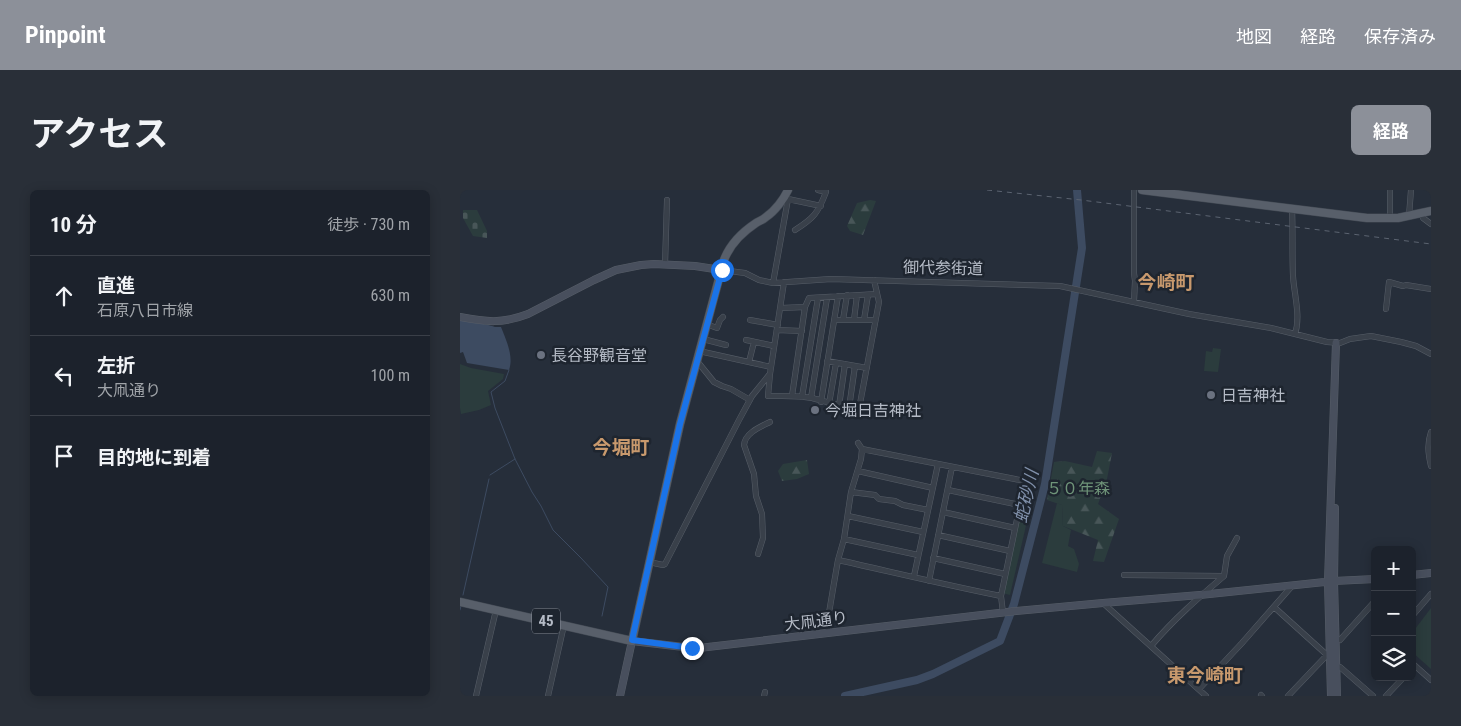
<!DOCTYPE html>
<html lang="ja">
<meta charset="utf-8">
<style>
body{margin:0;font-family:"Roboto Condensed","Noto Sans JP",sans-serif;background:#292f38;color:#f1f3f6}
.controls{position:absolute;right:15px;bottom:15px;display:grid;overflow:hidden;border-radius:8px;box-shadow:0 2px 12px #0003}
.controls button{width:45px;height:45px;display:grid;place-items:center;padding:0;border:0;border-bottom:1px solid #3a3f48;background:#1c222c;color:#f1f3f6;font:25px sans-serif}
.stop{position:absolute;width:15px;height:15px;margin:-11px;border:4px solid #1a73e8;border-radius:50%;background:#fff}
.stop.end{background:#1a73e8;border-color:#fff;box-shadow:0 1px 5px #0008}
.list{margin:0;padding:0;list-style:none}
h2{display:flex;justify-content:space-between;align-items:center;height:65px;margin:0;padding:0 20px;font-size:21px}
h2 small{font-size:16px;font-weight:400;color:#a0a4a9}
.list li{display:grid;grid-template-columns:32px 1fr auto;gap:15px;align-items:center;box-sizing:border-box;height:80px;padding:0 20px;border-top:1px solid #3a3f48}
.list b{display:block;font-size:19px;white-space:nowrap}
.list p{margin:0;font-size:16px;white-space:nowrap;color:#a0a4a9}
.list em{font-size:16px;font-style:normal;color:#a0a4a9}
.icon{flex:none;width:28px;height:28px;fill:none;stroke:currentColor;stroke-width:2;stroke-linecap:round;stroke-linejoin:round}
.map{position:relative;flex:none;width:971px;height:506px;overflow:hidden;border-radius:8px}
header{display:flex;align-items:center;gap:30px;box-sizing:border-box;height:70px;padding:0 25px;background:#8c9099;color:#fff}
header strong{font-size:24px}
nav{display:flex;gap:28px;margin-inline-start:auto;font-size:18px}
.intro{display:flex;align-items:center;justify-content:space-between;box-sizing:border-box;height:120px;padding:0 30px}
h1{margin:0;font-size:35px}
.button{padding:12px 22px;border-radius:8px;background:#8c9099;color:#fff;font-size:18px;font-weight:700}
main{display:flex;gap:30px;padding:0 30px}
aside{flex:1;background:#1c222c;border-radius:8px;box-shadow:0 2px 12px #0003}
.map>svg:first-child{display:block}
</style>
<header>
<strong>Pinpoint</strong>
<nav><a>地図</a><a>経路</a><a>保存済み</a></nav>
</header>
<div class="intro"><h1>アクセス</h1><a class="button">経路</a></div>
<main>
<aside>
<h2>10 分<small>徒歩 · 730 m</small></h2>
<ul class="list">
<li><svg class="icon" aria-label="ahead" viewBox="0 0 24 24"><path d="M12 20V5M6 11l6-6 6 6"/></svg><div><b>直進</b><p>石原八日市線</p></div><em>630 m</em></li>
<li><svg class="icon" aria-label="left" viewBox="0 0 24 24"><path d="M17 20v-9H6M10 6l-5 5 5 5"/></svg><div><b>左折</b><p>大凧通り</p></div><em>100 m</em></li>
<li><svg class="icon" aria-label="arrive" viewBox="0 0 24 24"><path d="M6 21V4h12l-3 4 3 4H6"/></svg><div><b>目的地に到着</b></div></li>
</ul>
</aside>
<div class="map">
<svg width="971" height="506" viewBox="0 0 971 506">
<defs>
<pattern id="forest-firs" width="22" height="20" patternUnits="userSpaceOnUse" patternTransform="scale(1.25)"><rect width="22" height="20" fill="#2b3c3d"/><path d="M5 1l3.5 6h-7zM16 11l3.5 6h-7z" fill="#485658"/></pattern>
<pattern id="cemetery-stones" width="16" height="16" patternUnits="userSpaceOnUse" patternTransform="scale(1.25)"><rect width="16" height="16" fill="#2b3c3d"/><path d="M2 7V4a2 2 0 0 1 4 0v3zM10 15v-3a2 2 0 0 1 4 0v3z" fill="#485658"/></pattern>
</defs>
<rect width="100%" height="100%" fill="#262e3a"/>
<!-- forest -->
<path fill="url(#forest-firs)" d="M410,10L416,11L403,45L390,41L387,36L397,13Z
M637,261L652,263L647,289L638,314L659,329L644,372L633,371L638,350L603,336L602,315L587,310L594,272L605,271L632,277Z
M347,270L349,284L337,289L322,291L318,281L323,274Z"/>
<!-- cemetery -->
<path fill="url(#cemetery-stones)" d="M3,20H17L27,41V48L13,46L3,28Z"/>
<!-- park -->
<path fill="#2b3c3d" d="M753,158L761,159L758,182L744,181L746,161L752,162Z
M0,174L11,178L44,184L43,189L28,201L31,215L19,220L1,224L0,218Z
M562,312L571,314L550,405L542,403Z
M597,313L602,315L603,336L611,340L608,356L614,359L619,374L617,382L582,373Z
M971,418V479L952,462V443Z"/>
<!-- water -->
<path fill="#3d4b61" d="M0,130C9,132 29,134 35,137H41C46,150 54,166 49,180L7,173L3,162L0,163Z"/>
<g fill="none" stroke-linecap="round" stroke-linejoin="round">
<!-- stream -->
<path stroke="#3d4b61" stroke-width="1" d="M49,180L45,191L31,202L35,218L55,269L72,302L81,316L93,340L121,368
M30,285L55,269
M121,368L148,397L142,426
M3,405L29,289
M0,420L1,416"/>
<!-- river -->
<path stroke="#3d4b61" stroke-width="8" d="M385,506L457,490L473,484L540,451L554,414L585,294L622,58L617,0"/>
<defs>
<path id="street" d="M328,9L361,16
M832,19C833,41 832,63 833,86C834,104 841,126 835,144
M961,23L963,28L971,34
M949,26L951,0
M930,28V0
M335,40C354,28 358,23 366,2L358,0
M205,75L207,10
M261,80L285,83L299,90L313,93L371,89L600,96L729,124L811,138L867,152L880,153L890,149L911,146L941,152L956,156L971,164
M324,92L310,184L308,206C322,206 338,205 352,208C368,212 382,217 399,219L419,112L414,90
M313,93L328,9L326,5
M674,111L675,91L674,83V0
M321,118L345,117L349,108L417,104
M926,119L929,92L943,96L946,95L971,99
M290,130L318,135
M374,130H415
M383,130L387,105
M394,130L397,105
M404,130L408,105
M246,134L257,138L260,130L263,127
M317,140L342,141
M243,149L266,155
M286,150L314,156
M239,161L311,177
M237,171L254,192L262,196L271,199L290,210
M367,171L407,178
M289,172L294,152
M332,206L345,117
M342,207L358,108
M351,208L367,108
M361,212L378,106
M369,214L376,173
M379,216L385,174
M389,218L395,176
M971,242C967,254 968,263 971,276
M398,253L402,259L565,291L541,406L543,423
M398,281L473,298
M488,300L560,315
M391,302L415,305L419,309L435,311L443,315L468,320
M483,322L555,338
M388,326L463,342
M478,345L550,361
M384,349L458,365
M298,364L303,348L302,324L296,306L294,284L284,255C285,243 300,237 310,232
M473,368L545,384
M378,370C432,382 486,395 541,406
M189,372L203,375L205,374L279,230L292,206L309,185
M664,385L763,386
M454,386L478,274
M469,391L492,277
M643,413L746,506
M814,417L867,465
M952,426L971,404
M368,443V429L373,399L378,370L384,349L391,302L401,269L402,259
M880,450L915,411
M691,456C714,429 737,409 764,386L767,366L777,348
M952,473L971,490
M876,477H880L913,506
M739,499L782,453L832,396
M801,505L802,506
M16,506L36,420
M88,506L104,435
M304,506L305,502
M828,506L867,465H870
M926,506L944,487"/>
<path id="secondary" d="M0,127C26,132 42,134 68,124L134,90L156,80L181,75L194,74L235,76L261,80
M875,318L874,391L877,506
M952,385L971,383
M160,506L172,451L232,458H239L556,421L643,413L740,405L874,391L915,389
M871,506L868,392L876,153"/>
<path id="primary" d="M682,0L907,28H938L971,21
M0,412L172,451L220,234L264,70C270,54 281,43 296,33C299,31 303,30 306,27C315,21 324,9 328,0"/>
</defs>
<!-- street casing -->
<use href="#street" stroke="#575e68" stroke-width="6"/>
<!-- secondary casing -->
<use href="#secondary" stroke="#575e68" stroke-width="8"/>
<!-- primary casing -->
<use href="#primary" stroke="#424953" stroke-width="9"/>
<!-- street -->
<use href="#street" stroke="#39404a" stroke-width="5"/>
<!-- secondary -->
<use href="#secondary" stroke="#484f5d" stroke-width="7"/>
<!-- primary -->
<use href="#primary" stroke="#585f6a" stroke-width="8"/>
<!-- rail -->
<path stroke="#5c6471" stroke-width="1" stroke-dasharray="5 5" stroke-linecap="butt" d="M527,0L621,10L971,54"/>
</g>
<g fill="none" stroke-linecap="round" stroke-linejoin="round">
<!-- route -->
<path stroke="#1a73e8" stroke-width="6" d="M232,458L172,450L220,234L262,80"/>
</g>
<!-- markers -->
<g fill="#6b7280" stroke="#1e252f" stroke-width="2">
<circle cx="81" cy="165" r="5"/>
<circle cx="751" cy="205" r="5"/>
<circle cx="355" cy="220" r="5"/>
</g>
<g text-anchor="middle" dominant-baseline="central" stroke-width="5" stroke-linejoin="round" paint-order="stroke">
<!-- shield labels -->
<rect fill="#1e252f" stroke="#888e99" stroke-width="1" x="72" y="418.5" width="28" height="25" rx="4"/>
<g font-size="15" font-weight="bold" fill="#b5bbc6">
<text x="86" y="431">45</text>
</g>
<!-- street labels -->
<g font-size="16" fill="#b5bbc6" stroke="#1e252f">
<text transform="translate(483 78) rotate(1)">御代参街道</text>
<text transform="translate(356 431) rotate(-7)">大凧通り</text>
</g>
<!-- poi labels -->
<g font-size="16" fill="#b5bbc6" stroke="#1e252f" text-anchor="start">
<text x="91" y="165">長谷野観音堂</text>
<text x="761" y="205">日吉神社</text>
<text x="365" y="220">今堀日吉神社</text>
</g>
<!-- park labels -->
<g font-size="16" fill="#6f9479" stroke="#1e252f">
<text x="618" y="298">５０年森</text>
</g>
<!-- water labels -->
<g font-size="18" font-style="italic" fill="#8090aa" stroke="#1e252f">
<text transform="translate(566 306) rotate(-77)">蛇砂川</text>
</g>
<!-- quarter labels -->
<g font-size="19" font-weight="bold" fill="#c8996d" stroke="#1e252f">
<text x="706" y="92">今崎町</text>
<text x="161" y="257">今堀町</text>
<text x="745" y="485">東今崎町</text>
</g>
</g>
</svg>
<div class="controls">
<button>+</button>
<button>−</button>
<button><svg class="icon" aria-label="layers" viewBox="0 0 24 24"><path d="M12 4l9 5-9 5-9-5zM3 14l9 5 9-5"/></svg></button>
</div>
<div class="stop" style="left:262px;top:80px"></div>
<div class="stop end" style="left:232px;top:458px"></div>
</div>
</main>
